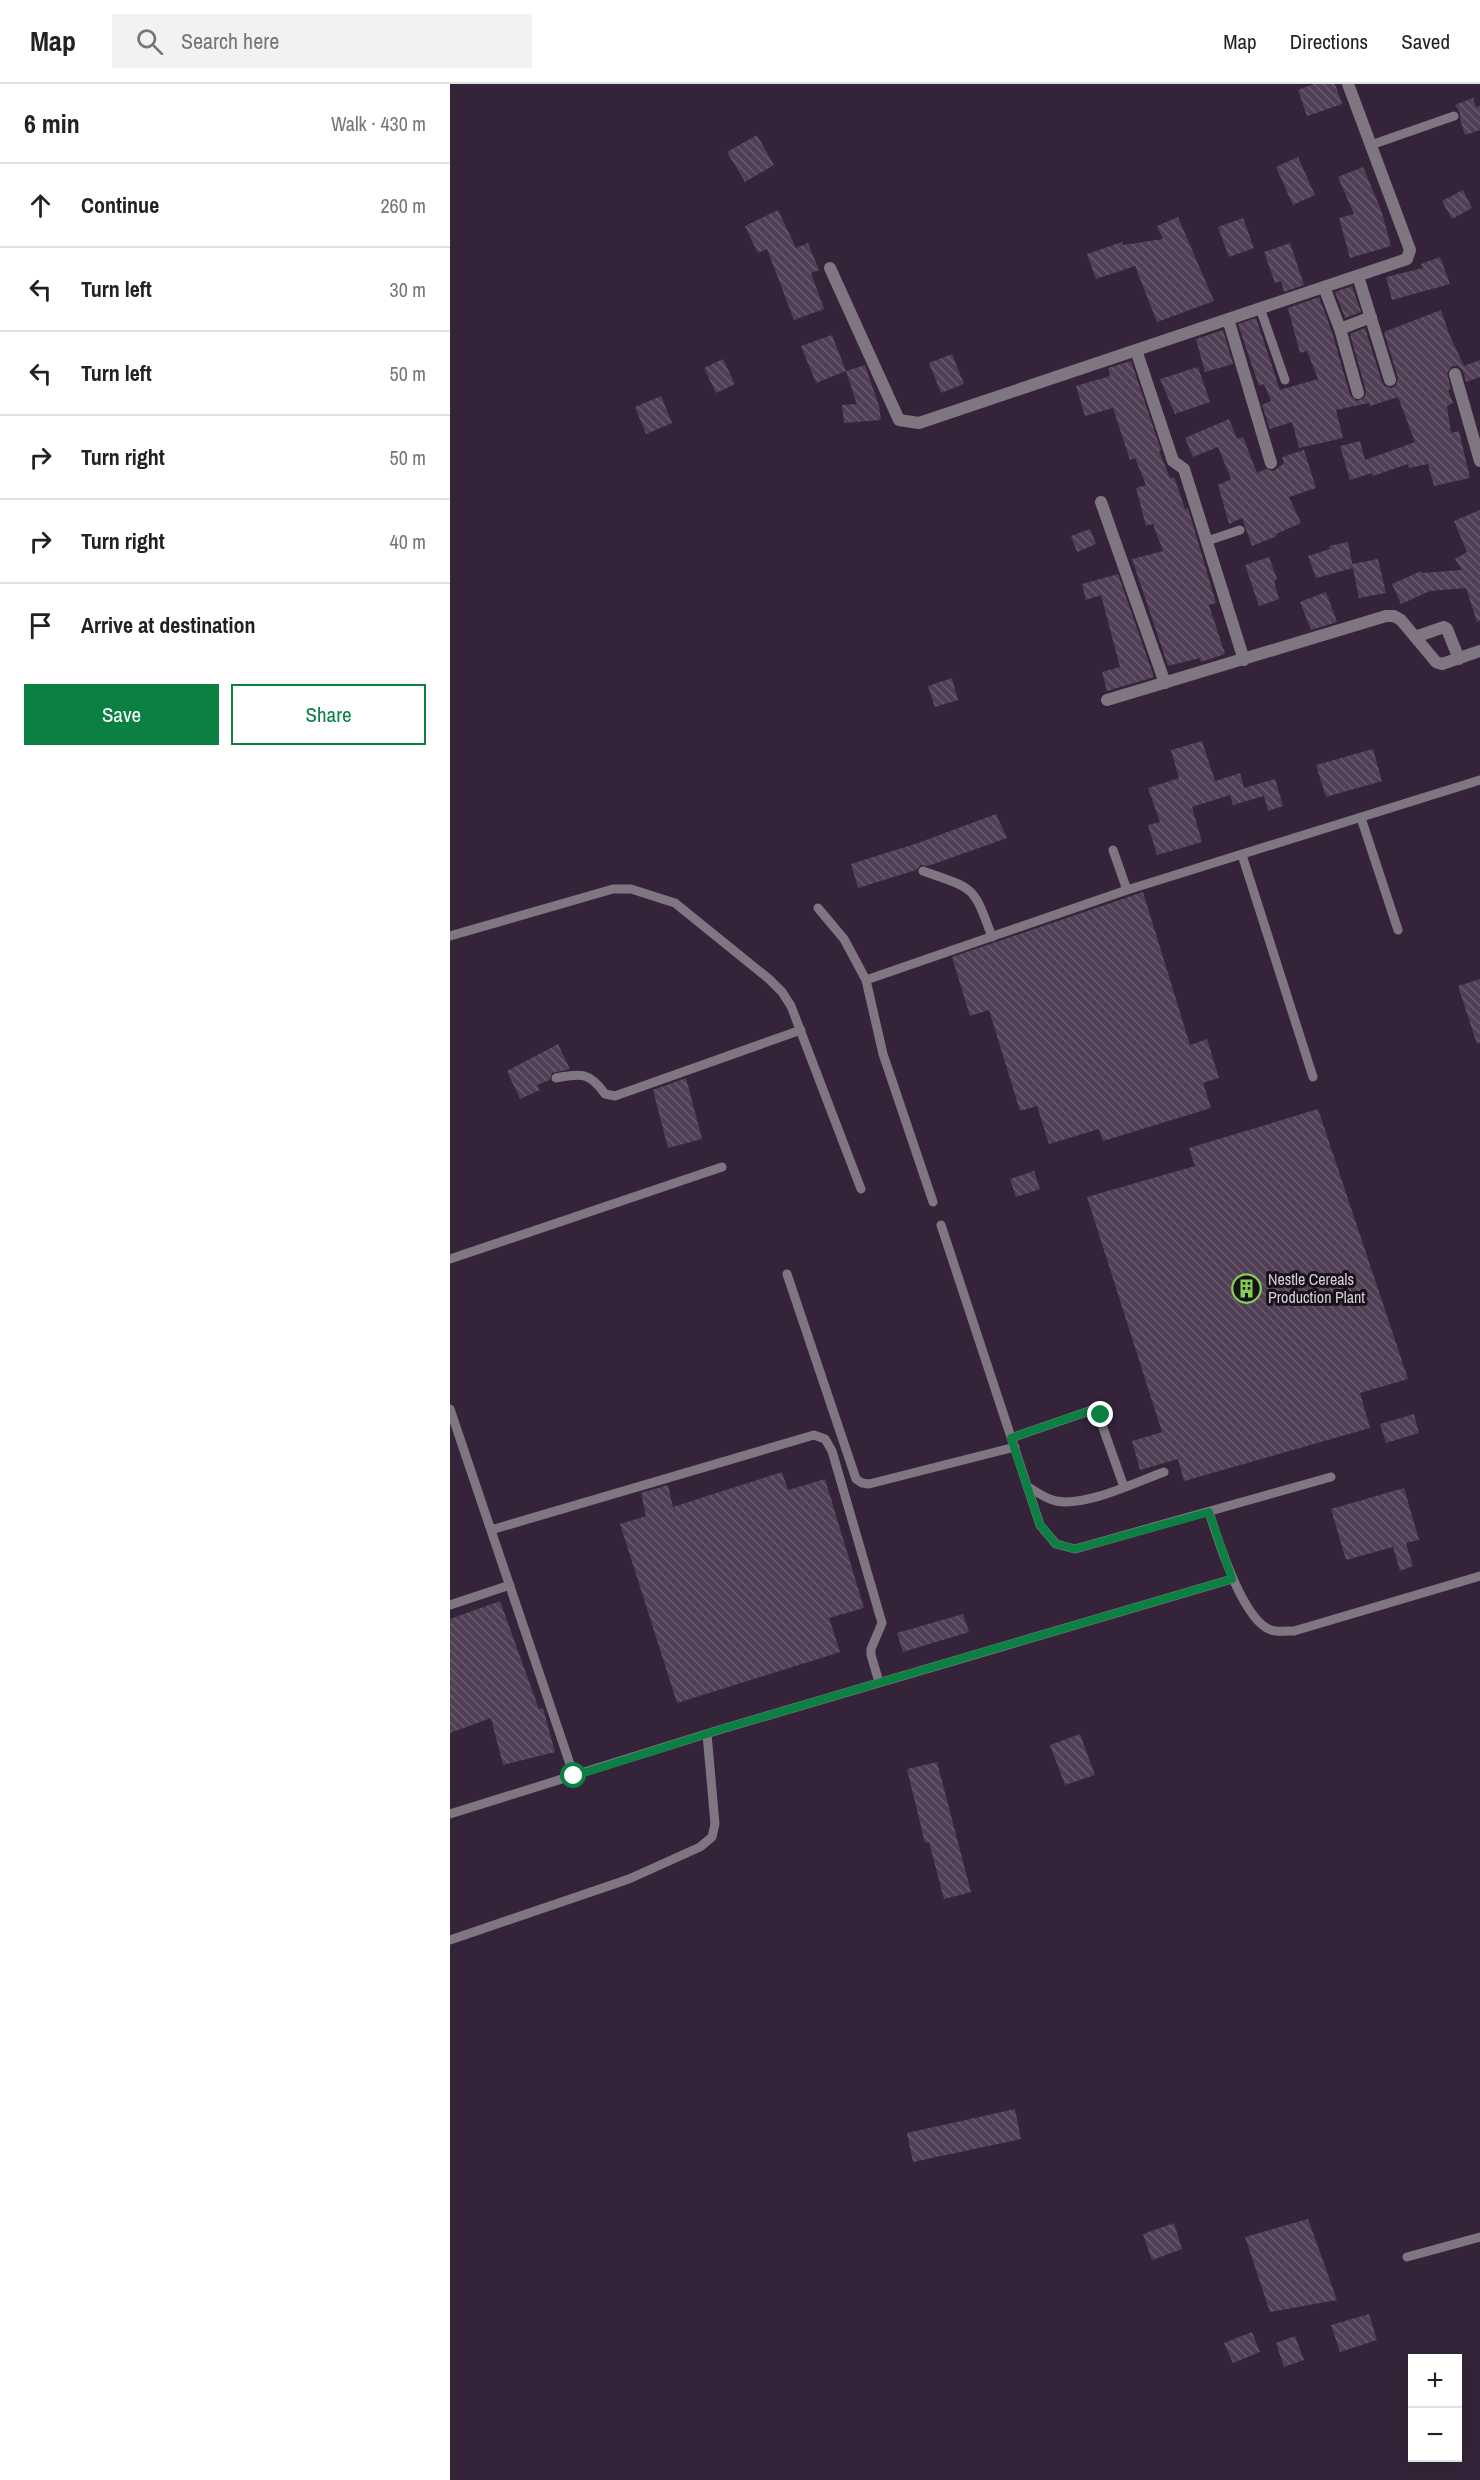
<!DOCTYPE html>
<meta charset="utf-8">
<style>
body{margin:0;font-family:"Archivo Narrow",sans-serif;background:#f2f2f2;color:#222}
.controls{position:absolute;right:18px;bottom:18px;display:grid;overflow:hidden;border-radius:0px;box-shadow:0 3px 15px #0003}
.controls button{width:54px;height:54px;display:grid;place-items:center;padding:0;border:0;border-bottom:2px solid #e0e0e0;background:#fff;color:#222;font:30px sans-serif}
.stop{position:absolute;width:18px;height:18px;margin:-14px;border:4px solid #0b8043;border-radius:50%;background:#fff}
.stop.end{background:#0b8043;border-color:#fff;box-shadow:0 2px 6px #0008}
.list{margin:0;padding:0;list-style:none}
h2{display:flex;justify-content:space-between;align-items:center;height:78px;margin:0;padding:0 24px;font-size:26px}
h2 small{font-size:20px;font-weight:400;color:#767676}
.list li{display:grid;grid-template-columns:39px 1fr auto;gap:18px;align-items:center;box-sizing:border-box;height:84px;padding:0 24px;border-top:2px solid #e0e0e0}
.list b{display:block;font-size:22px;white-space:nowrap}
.list em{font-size:20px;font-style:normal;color:#767676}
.actions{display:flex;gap:12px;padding:18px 24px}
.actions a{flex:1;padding:14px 0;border:2px solid #0b8043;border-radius:0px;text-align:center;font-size:21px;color:#0b8043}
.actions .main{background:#0b8043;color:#fff}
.icon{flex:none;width:33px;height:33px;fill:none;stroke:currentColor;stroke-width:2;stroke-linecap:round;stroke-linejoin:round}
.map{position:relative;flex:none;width:1030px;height:2396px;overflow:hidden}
header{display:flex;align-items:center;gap:36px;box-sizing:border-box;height:84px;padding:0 30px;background:#fff;border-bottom:2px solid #e0e0e0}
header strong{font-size:28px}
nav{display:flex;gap:33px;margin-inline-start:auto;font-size:21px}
.search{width:420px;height:54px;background:#f2f2f2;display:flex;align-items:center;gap:15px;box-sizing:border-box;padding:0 21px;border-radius:0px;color:#767676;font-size:22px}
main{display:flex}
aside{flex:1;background:#fff}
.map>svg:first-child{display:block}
</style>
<header>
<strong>Map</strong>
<div class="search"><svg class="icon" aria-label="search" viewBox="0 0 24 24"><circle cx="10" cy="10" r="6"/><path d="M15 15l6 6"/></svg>Search here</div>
<nav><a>Map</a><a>Directions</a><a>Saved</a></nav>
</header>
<main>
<aside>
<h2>6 min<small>Walk · 430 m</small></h2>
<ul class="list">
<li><svg class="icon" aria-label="ahead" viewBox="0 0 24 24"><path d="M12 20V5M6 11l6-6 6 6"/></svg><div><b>Continue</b></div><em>260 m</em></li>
<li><svg class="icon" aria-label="left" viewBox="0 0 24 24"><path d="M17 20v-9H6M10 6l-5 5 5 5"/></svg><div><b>Turn left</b></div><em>30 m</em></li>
<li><svg class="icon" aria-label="left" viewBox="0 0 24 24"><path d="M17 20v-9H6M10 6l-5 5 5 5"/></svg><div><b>Turn left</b></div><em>50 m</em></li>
<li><svg class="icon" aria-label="right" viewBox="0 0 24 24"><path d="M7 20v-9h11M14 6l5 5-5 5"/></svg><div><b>Turn right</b></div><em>50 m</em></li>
<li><svg class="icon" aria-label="right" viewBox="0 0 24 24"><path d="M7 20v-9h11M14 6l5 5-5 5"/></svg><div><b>Turn right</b></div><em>40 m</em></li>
<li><svg class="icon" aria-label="arrive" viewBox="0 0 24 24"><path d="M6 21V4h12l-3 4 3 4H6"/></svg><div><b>Arrive at destination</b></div></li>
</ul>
<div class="actions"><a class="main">Save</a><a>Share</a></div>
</aside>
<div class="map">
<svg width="1030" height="2396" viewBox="0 0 1030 2396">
<defs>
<pattern id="building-back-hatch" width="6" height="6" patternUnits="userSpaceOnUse" patternTransform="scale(1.5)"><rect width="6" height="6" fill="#513f55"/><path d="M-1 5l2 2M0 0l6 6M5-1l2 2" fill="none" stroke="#695a6d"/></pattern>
</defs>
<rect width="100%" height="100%" fill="#352439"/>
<!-- building -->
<path fill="url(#building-back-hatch)" d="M864,0H885L892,20L857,32L848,6Z
M1023,14L1026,23L1030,22V46L1015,51L1010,35V29L1005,21Z
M307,51L324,81L295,98L277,68Z
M848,73L865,111L843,121L826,83Z
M913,83L931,126L941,162L900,174L889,134L904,130L888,93Z
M1013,106L1022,124L1002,135L992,117Z
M328,126L346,164L358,159L369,186L361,189L374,225L344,236L317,165L308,169L295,142Z
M728,133L764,217L707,238L685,182L646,195L637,170L672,158L673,161L713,155L707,142Z
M793,134L804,164L779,173L768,143Z
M840,159L854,201L834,208L831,197L825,199L814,168Z
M990,173L1000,200L942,216L936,193L973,184L971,180Z
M902,202L911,228L895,234L885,208Z
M869,213L882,248L900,311L907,317L914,314L916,307L900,250L915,244L932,298L935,302L942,304L946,301L948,294L934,248L991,226L999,250L1014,282L1030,276V293L1016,298L1013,287L1008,282H1002L997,289L1001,305L998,306L1003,319L997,322L1001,349L1009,347L1020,394L984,402L978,380L959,384L958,380L923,392L922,389L900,396L890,362L910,357L915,376L965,358L948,313L920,322L919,319L886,326L893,354L849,364L842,338L820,345L812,321L821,317L814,300L809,302L788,240L806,234L830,306L868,295L857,267L850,269L838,224Z
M773,246L783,280L755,288L746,255Z
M382,251L396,287L366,299L351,262Z
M502,270L514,300L491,309L479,279Z
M273,275L285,300L266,309L254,284Z
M681,277L711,366L709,367L720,394L724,393L735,425L738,424L766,519L759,521L775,570L751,578L750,574L718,582L682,475L713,467L703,440L696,442L686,404L696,401L685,374L680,376L663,324L635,332L626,302L660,292L658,284Z
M415,281L429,322L431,336L394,339L392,321L407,320L396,287Z
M748,283L760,318L725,330L710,295Z
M211,312L222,339L196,350L185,323Z
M779,335L787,355L793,353L807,389L816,385L824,387L834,379L832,373L854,366L866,404L839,413L851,439L826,450L827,452L802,462L792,434L779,440L768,401L781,395L768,363L743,373L735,354Z
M1030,426V537L1027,538L1016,504L980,507L951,520L942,500L971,487L972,489L1012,486L1005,475L1017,468L1004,437Z
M640,445L646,460L627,468L621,452Z
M898,458L903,484L866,494L858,472L880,465L879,462Z
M819,473L827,495L824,497L829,515L809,522L795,481Z
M928,475L936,509L909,514L902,480Z
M668,490L704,593L657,607L652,588L670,583L651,511L636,516L632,500Z
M876,508L887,538L861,546L850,518Z
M502,594L508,616L485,623L478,602Z
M752,657L765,697L790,689L794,704L825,695L833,722L818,727L814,712L783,721L780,711L742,723L752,758L707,771L698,741L710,738L698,704L729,694L721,666Z
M923,665L932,697L876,713L866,681Z
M546,730L557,754L478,782L471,781L466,786L408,804L401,780L468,759Z
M693,808L740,961L757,955L769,994L753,999L761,1024L653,1057L649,1045L599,1060L587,1022L570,1027L539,926L520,932L502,873Z
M1030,895V959L1027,960L1008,902Z
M108,960L120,985L102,989L100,996L87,1001L90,1006L70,1015L57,987Z
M236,994L252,1055L218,1064L203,1006Z
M868,1025L958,1295L910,1309L920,1344L734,1397L728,1375L690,1386L682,1357L712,1348L637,1113L745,1082L739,1064Z
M584,1087L590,1105L566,1113L560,1095Z
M964,1330L969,1349L936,1359L930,1340Z
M332,1388L338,1406L375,1395L414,1524L379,1534L390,1568L227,1619L170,1440L196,1432L191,1409L218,1401L223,1423Z
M954,1404L969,1456L956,1459L963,1482L950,1487L943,1463L896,1476L881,1425Z
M50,1517L89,1625L93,1624L105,1668L53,1681L41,1634L0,1649V1535Z
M513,1530L519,1548L453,1568L447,1549Z
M630,1650L645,1691L615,1701L600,1661Z
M487,1678L521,1808L494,1815L479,1758L475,1759L457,1685Z
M565,2025L571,2055L463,2078L457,2049Z
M858,2135L887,2216L820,2228L795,2153Z
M724,2139L732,2165L702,2176L693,2150Z
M919,2230L927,2256L890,2268L881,2241Z
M802,2248L810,2268L783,2279L774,2259Z
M845,2252L854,2276L834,2283L826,2259Z"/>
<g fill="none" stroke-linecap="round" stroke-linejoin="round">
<!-- service -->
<path stroke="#7f7681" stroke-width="9" d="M921,61L1004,32
M810,224L835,296
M757,457L790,446
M911,734L948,846
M663,766L677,806
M792,771L863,993
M473,787C525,805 523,801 542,853
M368,824L394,855L416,896
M0,852L163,805H181L225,819L319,895L332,908L341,922L411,1105
M106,994C130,989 140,988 155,1010L165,1012L351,946
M483,1118L433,970L416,896L677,806L1030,696
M491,1141L590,1441L606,1460L625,1465L881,1393
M0,1175L272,1083
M337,1190L406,1395L412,1399L419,1400L565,1363
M0,1325L124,1692
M561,1354L642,1326L647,1327L674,1403
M577,1402C586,1408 596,1415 606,1417C636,1423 686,1398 714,1388
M759,1428C768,1455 792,1536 821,1546C827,1548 837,1547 844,1547L1030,1492
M41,1446L364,1351L375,1355L382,1367L432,1539L421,1565V1571L429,1598
M0,1521L60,1501
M0,1730L272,1645L782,1495
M0,1856L179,1795L250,1763L262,1753L265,1740L257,1650
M957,2173L1030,2153"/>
<!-- minor -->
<path stroke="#7f7681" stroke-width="12" d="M380,184L449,336L469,339L957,175L960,166L898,0
M908,192L940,296
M874,203L890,245L921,233
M778,235L821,379
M890,245L908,309
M686,266L723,377L734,385L794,576
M1005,290L1030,377
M651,418L715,599
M965,553L994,543L997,545L1009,575
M657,616L936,532H944L951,536L986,578L992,580L1030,567"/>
</g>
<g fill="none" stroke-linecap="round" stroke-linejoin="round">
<!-- route -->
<path stroke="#0b8043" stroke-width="8" d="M124,1692L272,1645L782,1495L759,1428L625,1465L606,1460L590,1441L561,1354L642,1326L647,1327L651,1331"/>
</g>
<!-- icons -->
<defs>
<symbol id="building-ring" viewBox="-11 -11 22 22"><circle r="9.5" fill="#19111a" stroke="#82d04f" stroke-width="1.5"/><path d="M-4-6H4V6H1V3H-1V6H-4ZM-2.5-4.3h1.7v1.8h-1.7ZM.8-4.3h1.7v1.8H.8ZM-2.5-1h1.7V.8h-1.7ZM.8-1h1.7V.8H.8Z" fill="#82d04f"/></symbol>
</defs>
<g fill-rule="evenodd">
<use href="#building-ring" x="780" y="1188" width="33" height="33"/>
</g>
<g text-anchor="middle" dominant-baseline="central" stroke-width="6" stroke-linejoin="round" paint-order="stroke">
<!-- poi labels -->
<g font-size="16" fill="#d9cddb" stroke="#19111a" text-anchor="start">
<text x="818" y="1195">Nestle Cereals<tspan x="818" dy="18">Production Plant</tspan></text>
</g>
</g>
</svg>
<div class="controls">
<button>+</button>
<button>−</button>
</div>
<div class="stop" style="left:124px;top:1692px"></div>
<div class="stop end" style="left:651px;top:1331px"></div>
</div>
</main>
